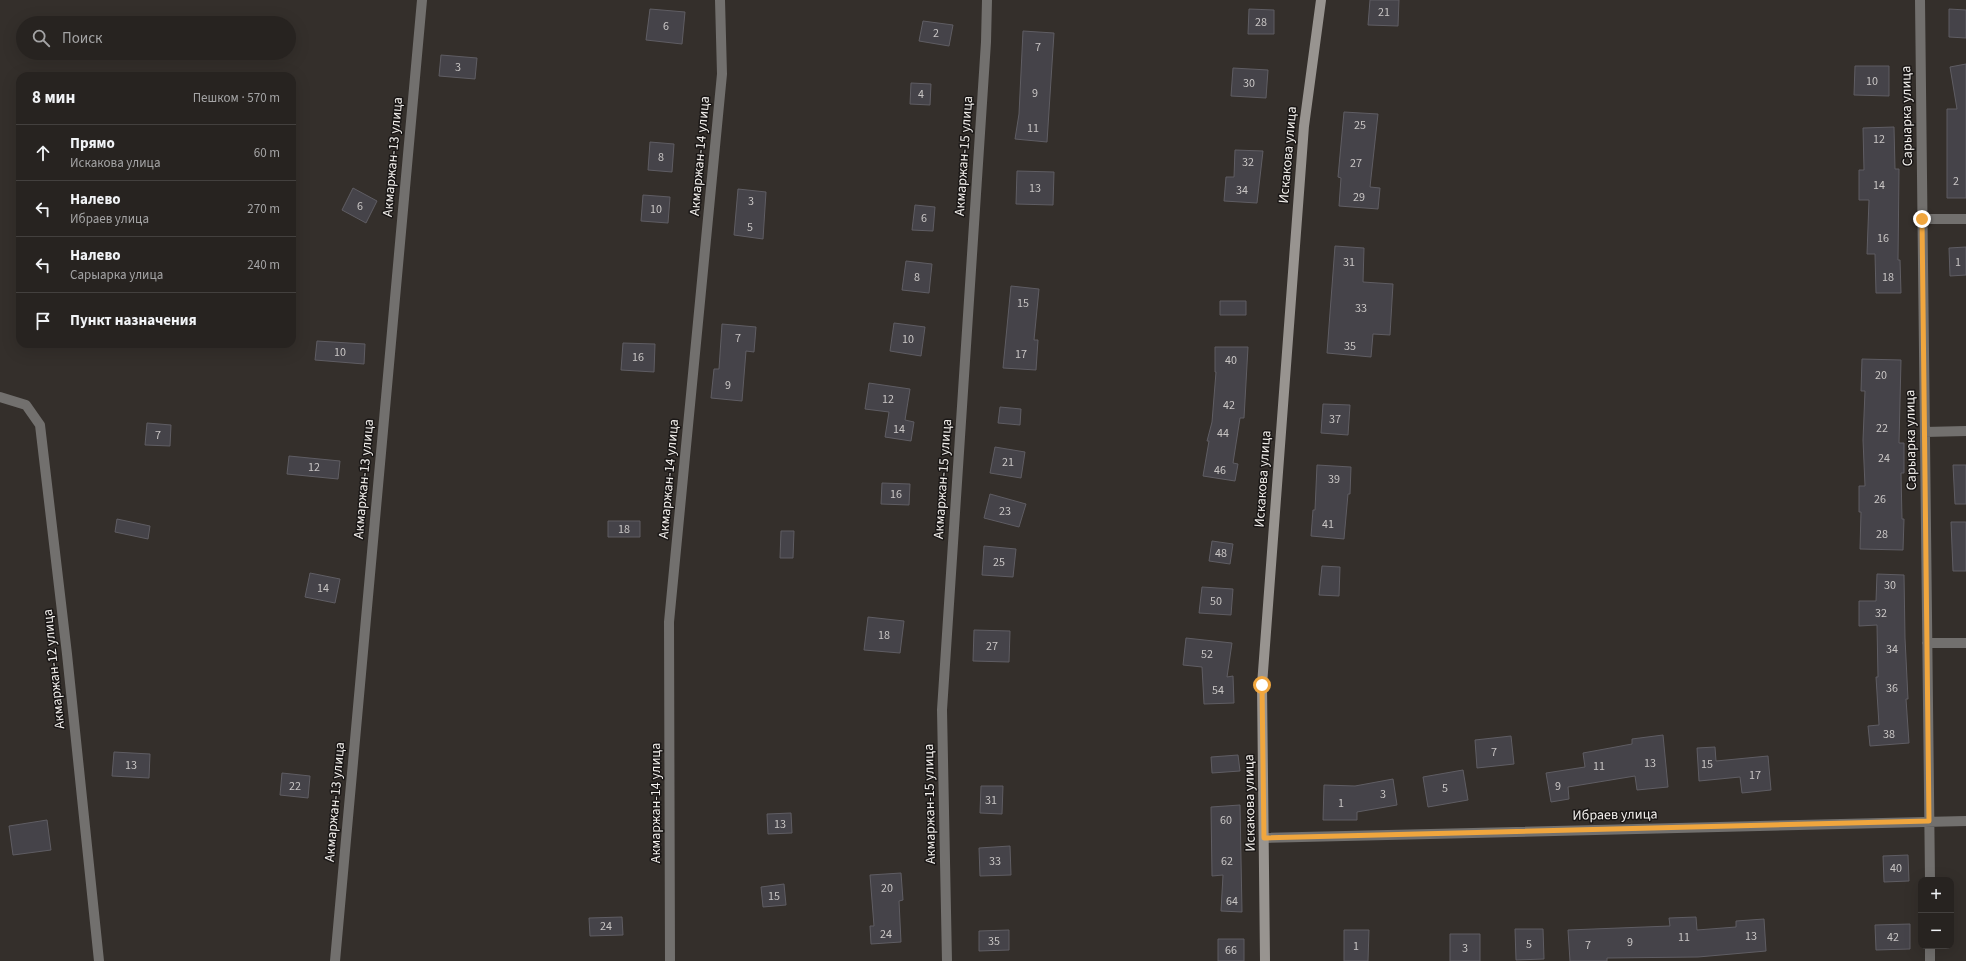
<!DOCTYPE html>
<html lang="ru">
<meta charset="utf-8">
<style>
body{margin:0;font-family:"Source Sans 3",sans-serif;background:#332f2d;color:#f1f3f6}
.controls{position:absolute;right:12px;bottom:12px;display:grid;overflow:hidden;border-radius:8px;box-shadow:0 4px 16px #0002}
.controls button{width:36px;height:36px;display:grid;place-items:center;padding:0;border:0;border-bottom:1px solid #43403e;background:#272320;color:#f1f3f6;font:20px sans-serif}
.stop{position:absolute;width:12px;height:12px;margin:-9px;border:3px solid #f0a63e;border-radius:50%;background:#fff}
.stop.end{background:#f0a63e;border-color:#fff;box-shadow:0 1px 4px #0008}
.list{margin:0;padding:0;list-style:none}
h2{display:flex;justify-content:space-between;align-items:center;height:52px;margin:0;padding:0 16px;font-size:17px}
h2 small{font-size:13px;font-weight:400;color:#a4a4a5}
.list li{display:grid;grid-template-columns:26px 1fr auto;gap:12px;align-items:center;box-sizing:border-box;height:56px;padding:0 16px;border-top:1px solid #43403e}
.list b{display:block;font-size:15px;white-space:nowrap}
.list p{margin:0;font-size:13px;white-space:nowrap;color:#a4a4a5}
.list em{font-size:13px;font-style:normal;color:#a4a4a5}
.icon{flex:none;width:22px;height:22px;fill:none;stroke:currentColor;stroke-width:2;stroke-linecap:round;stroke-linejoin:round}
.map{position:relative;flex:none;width:1966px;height:961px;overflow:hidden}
.search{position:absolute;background:#272320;box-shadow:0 4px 16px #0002;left:16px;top:16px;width:280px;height:44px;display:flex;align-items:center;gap:10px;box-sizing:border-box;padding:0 14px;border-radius:22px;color:#a4a4a5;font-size:15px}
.panel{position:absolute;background:#272320;box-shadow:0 4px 16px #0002;left:16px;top:72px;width:280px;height:276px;border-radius:12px}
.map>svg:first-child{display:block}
</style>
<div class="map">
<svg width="1966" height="961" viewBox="0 0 1966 961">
<rect width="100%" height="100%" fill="#342f2b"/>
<!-- building -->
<path fill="#454349" stroke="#5f5d63" d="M1370,0H1399L1398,26L1368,25Z
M650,9L685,12L682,44L646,40Z
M1249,9L1274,10V34H1248Z
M1949,9L1966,10V38L1949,37Z
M923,21L953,25L949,46L919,41Z
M1023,31L1054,33L1047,142L1015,139L1019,114Z
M441,55L477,58L475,79L439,76Z
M1966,64V198H1947V109H1957L1950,67Z
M1855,66H1889V96L1854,95Z
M1233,68L1268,70L1266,98L1231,96Z
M911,83L931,84L930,105L910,104Z
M1344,112L1378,114L1370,187L1380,188L1378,209L1339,206L1341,178L1338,177Z
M1894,127L1895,169H1899L1898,260H1900L1901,293H1876L1875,254H1867L1869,200H1859V170H1864L1863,128Z
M650,142L674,144L672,172L648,170Z
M1235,150L1263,151L1257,203L1224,201L1226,177H1234Z
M1017,171L1054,172L1053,205L1016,204Z
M353,188L377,201L366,223L342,210Z
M738,189L766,192L763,239L734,235Z
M643,195L670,197L668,223L641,221Z
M915,205L935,207L933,231L912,230Z
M1335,246L1364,248L1363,282L1393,284L1390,335L1373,334L1371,357L1327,353Z
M1966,247V275L1950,276L1949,248Z
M906,261L932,264L929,293L902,290Z
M1011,286L1039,289L1034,340H1038L1036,370L1003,368Z
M1220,301H1246V315H1220Z
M894,323L925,327L921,356L890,351Z
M722,324L756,327L754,352L746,351L742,401L711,398L714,369H719Z
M317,341L365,344L364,364L315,360Z
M623,343L655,344L654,372L621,370Z
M1215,347H1248L1244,418H1240L1233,463L1238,464L1235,481L1203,476L1209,441H1207L1212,422L1216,372H1215Z
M1862,359L1901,360L1899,443H1904V473H1901L1902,519H1904L1903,550L1860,549L1861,512H1859V486H1865L1863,440L1865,391H1861Z
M869,383L910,389L905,420L914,422L911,441L885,437L889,412L865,409Z
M1323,404L1350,405L1348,435L1321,433Z
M1000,407L1021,409L1020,425L998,423Z
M147,423L171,425L170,446L145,445Z
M995,447L1025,452L1021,478L990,473Z
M289,456L340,461L338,479L287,474Z
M1317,465L1351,467L1350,494H1348L1344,539L1311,536L1313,510H1315Z
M1953,465H1966V504H1955Z
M882,483L910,484L909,505L881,504Z
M990,494L1026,504L1019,527L984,518Z
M117,519L150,526L148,539L115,532Z
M608,521H640V537H608Z
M1951,522H1966V571H1953Z
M781,531H794L793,558H780Z
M1212,541L1233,544L1230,564L1209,561Z
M984,546L1016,549L1013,577L982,575Z
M1322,566L1340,567L1339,596L1319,595Z
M310,573L340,579L335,603L305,597Z
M1877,574L1904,575L1905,638L1908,699H1906L1909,743L1870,746L1868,726L1879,725L1876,677H1878L1877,625L1859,626V601H1876Z
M1202,587L1233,589L1231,615L1199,613Z
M868,617L904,621L900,653L864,650Z
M974,630L1010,631L1009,662L973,661Z
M1186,638L1232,643L1227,677L1233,676L1234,703L1204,704L1202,667L1183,665Z
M1663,735L1668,787L1637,790L1635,776L1568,787L1569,799L1551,802L1546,773L1585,767L1583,753L1632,744V739Z
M1511,736L1514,764L1477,768L1475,740Z
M1715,747L1716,761L1768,756L1771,790L1742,793L1740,777L1699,781L1697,748Z
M114,752L150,754L149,778L112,776Z
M1238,755L1240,771L1212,773L1211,757Z
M1463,770L1468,800L1428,807L1423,777Z
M282,773L310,776L308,798L280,795Z
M1393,779L1397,805L1357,812V820H1323L1324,785L1355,786Z
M981,786H1003L1002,814L980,813Z
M1240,805L1242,912L1221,911L1223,875L1212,876L1211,807Z
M791,813L792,833L768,834L767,814Z
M47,820L51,850L13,855L9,826Z
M1010,846L1011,875L980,876L979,848Z
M1908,855L1909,881L1884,882L1883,856Z
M901,873L903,900L899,901L901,942L871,944L870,926H874L870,875Z
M784,884L786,905L763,907L761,887Z
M622,917L623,935L590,936L589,918Z
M1696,917L1697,930L1736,927V921L1764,919L1766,951L1698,957L1607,958V961H1570L1568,930L1670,926L1669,918Z
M1910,924V949L1876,950L1875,925Z
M1515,929H1543L1544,959L1516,960Z
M1009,930V950L979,951V931Z
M1344,930H1369L1368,961H1344Z
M1450,934H1480V961H1450Z
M1218,939H1244V961H1218Z"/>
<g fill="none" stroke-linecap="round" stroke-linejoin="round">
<!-- street -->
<path stroke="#72706e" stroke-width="10" d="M1920,0L1930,880
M1922,219H1966
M0,397L26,405L40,425L67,654L99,961
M1925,432L1966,431
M1927,643H1966
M1264,838L1966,821
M1930,946V961
M335,961L422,0
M670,961L669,622L722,74L720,0
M947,961L942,710L986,42L987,0"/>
<!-- secondary -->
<path stroke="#989490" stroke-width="10" d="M1265,961L1262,685L1304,126L1321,0"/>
</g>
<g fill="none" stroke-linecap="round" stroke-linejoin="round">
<!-- route -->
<path stroke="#f0a63e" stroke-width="5" d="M1262,685L1264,838L1929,821L1922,219"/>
</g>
<g text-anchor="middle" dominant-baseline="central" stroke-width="3" stroke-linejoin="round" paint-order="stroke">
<!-- number labels -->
<g font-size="12" fill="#c8c5c4">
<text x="1384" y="12">21</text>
<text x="1261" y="22">28</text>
<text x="666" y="26">6</text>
<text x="936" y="33">2</text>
<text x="1038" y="47">7</text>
<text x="458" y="67">3</text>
<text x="1872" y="81">10</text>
<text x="1249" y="83">30</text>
<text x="1035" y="93">9</text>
<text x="921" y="94">4</text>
<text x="1360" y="125">25</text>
<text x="1033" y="128">11</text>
<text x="1879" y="139">12</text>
<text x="661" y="157">8</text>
<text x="1248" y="162">32</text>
<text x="1356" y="163">27</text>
<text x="1956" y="181">2</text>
<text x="1879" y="185">14</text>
<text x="1035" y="188">13</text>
<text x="1242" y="190">34</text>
<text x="1359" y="197">29</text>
<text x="751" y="201">3</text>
<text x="360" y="206">6</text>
<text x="656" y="209">10</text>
<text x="924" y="218">6</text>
<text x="750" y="227">5</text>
<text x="1883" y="238">16</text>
<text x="1349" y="262">31</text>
<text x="1958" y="262">1</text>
<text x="917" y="277">8</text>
<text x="1888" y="277">18</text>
<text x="1023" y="303">15</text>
<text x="1361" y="308">33</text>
<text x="738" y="338">7</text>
<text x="908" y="339">10</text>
<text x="1350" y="346">35</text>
<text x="340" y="352">10</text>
<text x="1021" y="354">17</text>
<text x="638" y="357">16</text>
<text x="1231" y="360">40</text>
<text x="1881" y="375">20</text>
<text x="728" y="385">9</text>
<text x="888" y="399">12</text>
<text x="1229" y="405">42</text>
<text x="1335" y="419">37</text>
<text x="1882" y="428">22</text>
<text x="899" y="429">14</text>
<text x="1223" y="433">44</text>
<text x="158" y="435">7</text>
<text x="1884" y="458">24</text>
<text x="1008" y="462">21</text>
<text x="314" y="467">12</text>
<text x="1220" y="470">46</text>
<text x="1334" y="479">39</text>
<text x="896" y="494">16</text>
<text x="1880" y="499">26</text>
<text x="1005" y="511">23</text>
<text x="1328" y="524">41</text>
<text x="624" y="529">18</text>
<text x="1882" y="534">28</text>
<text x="1221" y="553">48</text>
<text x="999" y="562">25</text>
<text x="1890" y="585">30</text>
<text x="323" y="588">14</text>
<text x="1216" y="601">50</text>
<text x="1881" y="613">32</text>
<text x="884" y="635">18</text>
<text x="992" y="646">27</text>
<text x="1892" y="649">34</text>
<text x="1207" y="654">52</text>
<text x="1892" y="688">36</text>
<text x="1218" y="690">54</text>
<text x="1889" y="734">38</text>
<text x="1494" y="752">7</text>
<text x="1650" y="763">13</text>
<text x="1707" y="764">15</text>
<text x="131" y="765">13</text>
<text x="1599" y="766">11</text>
<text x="1755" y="775">17</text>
<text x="295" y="786">22</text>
<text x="1558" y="786">9</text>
<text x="1445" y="788">5</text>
<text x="1383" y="794">3</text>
<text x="991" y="800">31</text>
<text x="1341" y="803">1</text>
<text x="1226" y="820">60</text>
<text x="780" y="824">13</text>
<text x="995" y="861">33</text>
<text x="1227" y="861">62</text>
<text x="1896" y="868">40</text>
<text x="887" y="888">20</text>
<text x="774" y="896">15</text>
<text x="1232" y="901">64</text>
<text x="606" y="926">24</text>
<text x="886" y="934">24</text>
<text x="1751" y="936">13</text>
<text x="1684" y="937">11</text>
<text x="1893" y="937">42</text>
<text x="994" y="941">35</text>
<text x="1630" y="942">9</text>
<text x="1529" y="944">5</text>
<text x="1588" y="945">7</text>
<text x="1356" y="946">1</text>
<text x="1465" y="948">3</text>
<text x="1231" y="950">66</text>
</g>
<!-- street labels -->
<g font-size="14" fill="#f3f0ed" stroke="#1a1716">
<text transform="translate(1907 116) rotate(-91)">Сарыарка улица</text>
<text transform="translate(1288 155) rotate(-85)">Искакова улица</text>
<text transform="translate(700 156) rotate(-85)">Акмаржан-14 улица</text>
<text transform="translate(964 156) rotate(-86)">Акмаржан-15 улица</text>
<text transform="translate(393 157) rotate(-85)">Акмаржан-13 улица</text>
<text transform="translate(1911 440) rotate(-91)">Сарыарка улица</text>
<text transform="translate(364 479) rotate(-85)">Акмаржан-13 улица</text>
<text transform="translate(669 479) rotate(-85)">Акмаржан-14 улица</text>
<text transform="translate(943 479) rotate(-86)">Акмаржан-15 улица</text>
<text transform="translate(1263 479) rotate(-86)">Искакова улица</text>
<text transform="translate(54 669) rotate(-96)">Акмаржан-12 улица</text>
<text transform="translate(335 802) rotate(-85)">Акмаржан-13 улица</text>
<text transform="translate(656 803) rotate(-90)">Акмаржан-14 улица</text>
<text transform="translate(1250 803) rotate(-91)">Искакова улица</text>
<text transform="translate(930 804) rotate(-91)">Акмаржан-15 улица</text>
<text transform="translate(1615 815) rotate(-1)">Ибраев улица</text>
</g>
</g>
</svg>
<div class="controls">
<button>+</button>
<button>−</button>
</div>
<div class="stop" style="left:1262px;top:685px"></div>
<div class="stop end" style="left:1922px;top:219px"></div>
<div class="search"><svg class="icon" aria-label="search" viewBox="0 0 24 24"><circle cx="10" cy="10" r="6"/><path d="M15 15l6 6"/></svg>Поиск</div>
<section class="panel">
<h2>8 мин<small>Пешком · 570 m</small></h2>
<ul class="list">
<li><svg class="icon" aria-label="ahead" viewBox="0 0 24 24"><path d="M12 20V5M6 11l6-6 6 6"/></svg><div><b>Прямо</b><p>Искакова улица</p></div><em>60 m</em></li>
<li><svg class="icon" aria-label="left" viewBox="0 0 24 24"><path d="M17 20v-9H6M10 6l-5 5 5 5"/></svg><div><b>Налево</b><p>Ибраев улица</p></div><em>270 m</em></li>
<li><svg class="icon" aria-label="left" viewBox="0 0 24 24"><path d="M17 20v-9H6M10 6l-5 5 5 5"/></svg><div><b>Налево</b><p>Сарыарка улица</p></div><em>240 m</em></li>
<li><svg class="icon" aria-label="arrive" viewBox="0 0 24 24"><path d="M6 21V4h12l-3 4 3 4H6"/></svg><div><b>Пункт назначения</b></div></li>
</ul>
</section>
</div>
